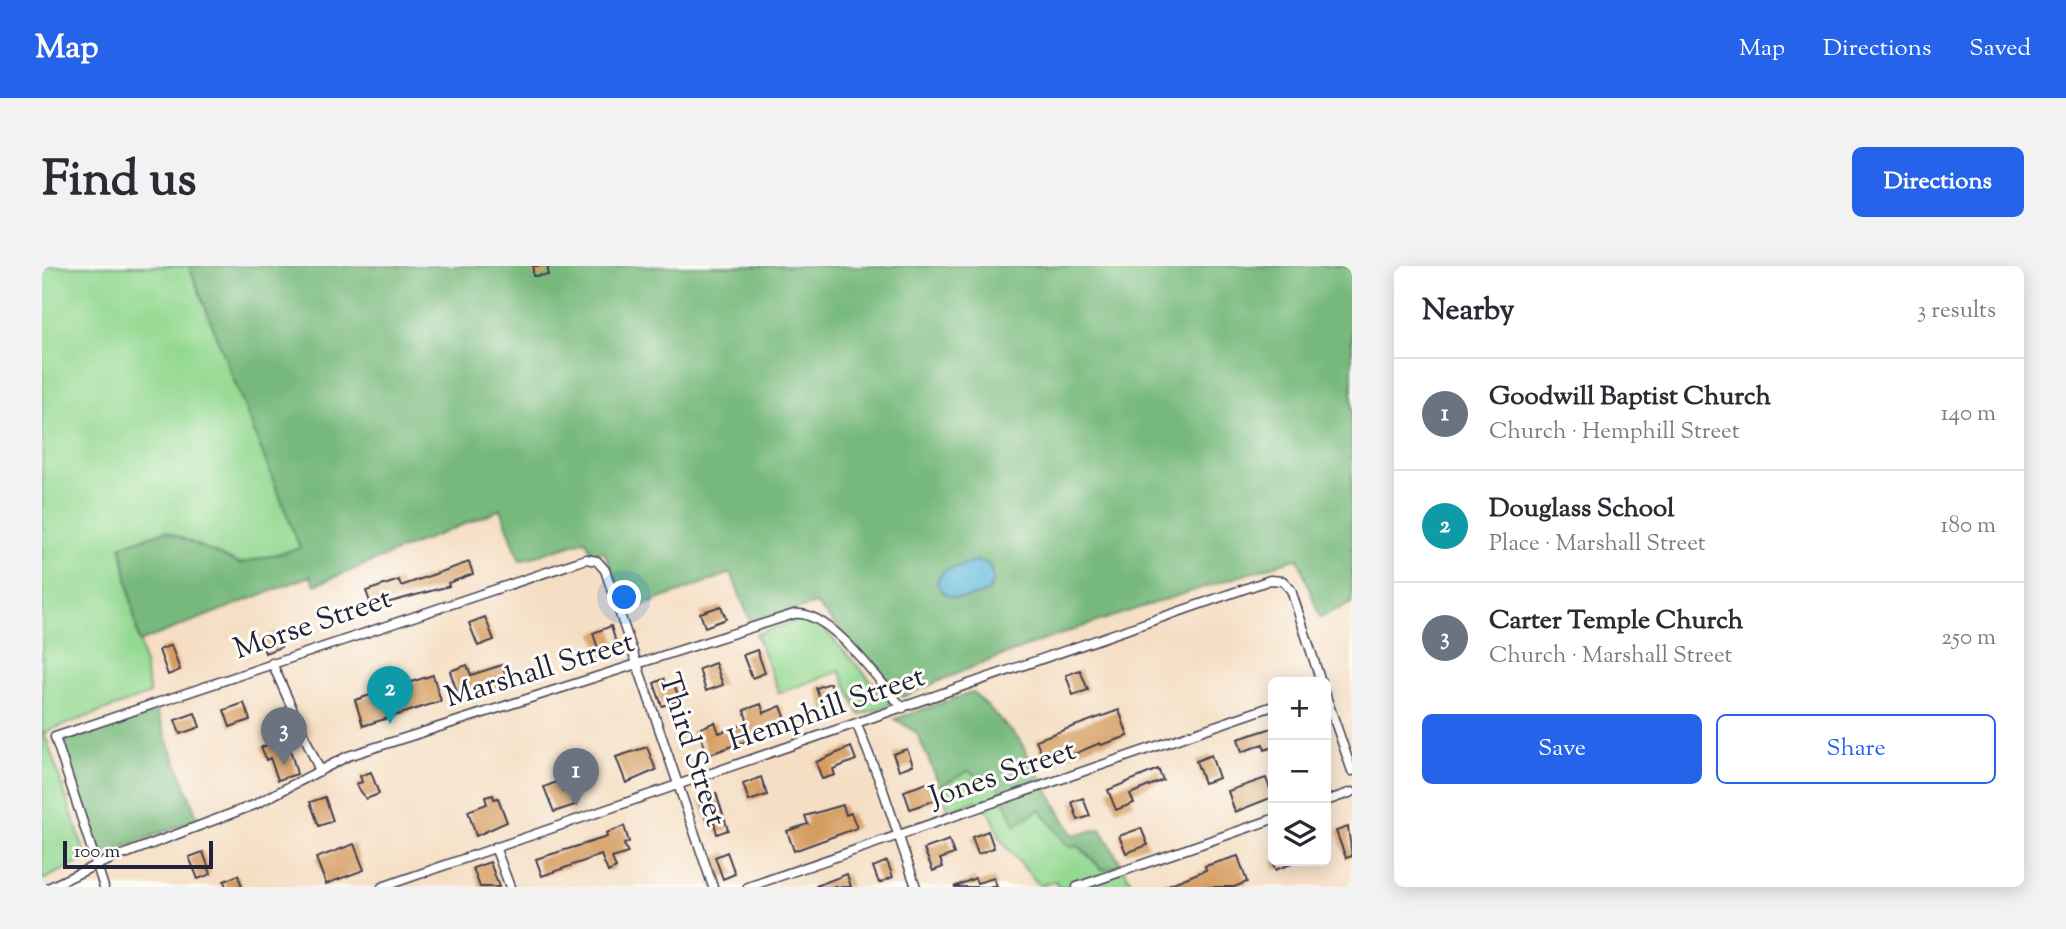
<!DOCTYPE html>
<meta charset="utf-8">
<style>
body{margin:0;font-family:"Sorts Mill Goudy",serif;background:#f2f2f3;color:#2b2b33}
.controls{position:absolute;right:21px;bottom:21px;display:grid;overflow:hidden;border-radius:10px;box-shadow:0 4px 18px #0003}
.controls button{width:63px;height:63px;display:grid;place-items:center;padding:0;border:0;border-bottom:2px solid #e1e1e2;background:#fff;color:#2b2b33;font:35px sans-serif}
.scale{position:absolute;left:21px;bottom:18px;width:150px;box-sizing:border-box;padding-left:7px;border:4px solid #22223b;border-top:0;font-size:19px;line-height:24px;white-space:nowrap;color:#22223b;-webkit-text-stroke:5px #fdfcf7;paint-order:stroke}
.you{position:absolute;left:583px;top:332px;width:24px;height:24px;margin:-18px;border:5px solid #fff;border-radius:50%;background:#1a73e8;box-shadow:0 0 0 10px #1a73e833}
.badge{display:grid;place-items:center;width:46px;height:46px;border-radius:50%;background:#2563eb;color:#fff;font-size:23px;font-weight:700}
.pin{position:absolute;translate:-50% -58px;filter:drop-shadow(0 2px 4px #0008)}
.pin::after{content:'';position:absolute;top:37px;width:24px;height:21px;background:inherit;clip-path:polygon(0 0,100% 0,50% 100%)}
.list{margin:0;padding:0;list-style:none}
h2{display:flex;justify-content:space-between;align-items:center;height:91px;margin:0;padding:0 28px;font-size:30px}
h2 small{font-size:23px;font-weight:400;color:#7c7c81}
.list li{display:grid;grid-template-columns:46px 1fr auto;gap:21px;align-items:center;box-sizing:border-box;height:112px;padding:0 28px;border-top:2px solid #e1e1e2}
.list b{display:block;font-size:26px;white-space:nowrap}
.list p{margin:0;font-size:23px;white-space:nowrap;color:#7c7c81}
.list em{font-size:23px;font-style:normal;color:#7c7c81}
.actions{display:flex;gap:14px;padding:21px 28px}
.actions a{flex:1;padding:16px 0;border:2px solid #2563eb;border-radius:10px;text-align:center;font-size:24px;color:#2563eb}
.actions .main{background:#2563eb;color:#fff}
.icon{flex:none;width:38px;height:38px;fill:none;stroke:currentColor;stroke-width:2;stroke-linecap:round;stroke-linejoin:round}
.map{position:relative;flex:none;width:1310px;height:621px;overflow:hidden;border-radius:10px}
header{display:flex;align-items:center;gap:42px;box-sizing:border-box;height:98px;padding:0 35px;background:#2563eb;color:#fff}
header strong{font-size:33px}
nav{display:flex;gap:38px;margin-inline-start:auto;font-size:24px}
.intro{display:flex;align-items:center;justify-content:space-between;box-sizing:border-box;height:168px;padding:0 42px}
h1{margin:0;font-size:49px}
.button{padding:18px 32px;border-radius:10px;background:#2563eb;color:#fff;font-size:24px;font-weight:700}
main{display:flex;gap:42px;padding:0 42px}
aside{flex:1;background:#fff;border-radius:10px;box-shadow:0 4px 18px #0003}
.map>svg:first-child{display:block}
</style>
<header>
<strong>Map</strong>
<nav><a>Map</a><a>Directions</a><a>Saved</a></nav>
</header>
<div class="intro"><h1>Find us</h1><a class="button">Directions</a></div>
<main>
<div class="map">
<svg width="1310" height="621" viewBox="0 0 1310 621">
<rect width="100%" height="100%" fill="#fdfcf7"/>
<filter id="ink" filterUnits="userSpaceOnUse"><feTurbulence type="fractalNoise" baseFrequency=".0143" numOctaves="2"/><feDisplacementMap in="SourceGraphic" scale="14" xChannelSelector="R" yChannelSelector="G"/><feConvolveMatrix kernelMatrix="1 2 1 2 8 2 1 2 1" color-interpolation-filters="sRGB"/></filter>
<filter id="wash" filterUnits="userSpaceOnUse"><feTurbulence type="fractalNoise" baseFrequency=".00686" numOctaves="4" result="noise"/><feDisplacementMap in="SourceGraphic" scale="28" xChannelSelector="R" yChannelSelector="G"/><feGaussianBlur stdDeviation="1.57" result="paint"/><feColorMatrix in="noise" values="0 0 0 0 0 0 0 0 0 0 0 0 0 0 0 0 0 1.4 0 .05"/><feComposite in="paint" operator="in"/></filter>
<g filter="url(#wash)">
<rect width="100%" height="100%" fill="#f5dec3"/>
<!-- green -->
<path fill="#94d992" stroke="#5b7e66" stroke-width="2" d="M0,0H147L258,282L198,298L124,265L79,280L108,428L2,466L45,593L0,614Z
M759,353L781,362L850,438L818,449L798,405L737,427L714,368Z
M926,505L956,518L973,558L998,543L1026,580L1037,581L1061,604L1079,598L1092,621H1016L1014,615L998,620L960,576L949,548L934,535L907,545L898,520Z"/>
<!-- forest -->
<path fill="#77b97c" stroke="#4c6e5c" stroke-width="2" d="M147,0H1310V337L1278,351L1256,292C1123,334 987,373 861,431L774,338L709,357L689,307L586,345L562,285L550,288L544,274L478,295L459,243L273,319L268,310L97,376L79,280L124,265L198,298L258,282Z
M931,426L977,473L1031,569L1059,563L1079,598L1061,604L1038,581L1026,580L998,543L973,559L956,519L926,505L898,520L875,467L853,453Z
M114,444L156,553L61,589L20,476Z"/>
<!-- water -->
<path fill="#5ab8d9" stroke="#3e6d8a" stroke-width="2" d="M934,295L947,298L951,313L947,325C929,333 903,339 895,316L901,305Z"/>
<g id="blocks">
<!-- building -->
<path fill="#d59c5e" d="M491,0H506V9L491,10Z
M427,296L431,308L406,317L407,320L330,341L324,325L357,314L359,320Z
M679,340L684,353L663,361L658,347Z
M443,351L452,374L436,380L427,357Z
M569,360L575,380L566,383L568,389L559,392L551,367Z
M234,366L239,381L223,387L218,372Z
M129,379L138,404L126,409L117,384Z
M715,384L723,407L710,412L701,389Z
M673,397L681,419L664,425L657,403Z
M425,399L429,409L460,399L467,421L449,427L446,417L425,424L427,429L417,432L408,405Z
M1038,404L1046,424L1031,429L1024,409Z
M391,409L399,435L321,460L313,434Z
M622,413L623,419L631,416L638,434L620,440L612,417Z
M788,417L797,441L783,447L774,422Z
M202,437L208,454L188,461L182,444Z
M719,438L722,447L739,440L746,459L732,464L730,458L716,464L718,470L666,489L656,463L673,456L677,467L706,457L702,444Z
M1077,444L1086,470L1059,479L1058,477L1004,500L994,474Z
M153,447L158,461L138,468L133,454Z
M1230,462L1231,481L1223,484L1221,478L1200,486L1196,473Z
M245,472L255,508L236,514L228,492L224,494L219,481Z
M605,481L614,504L584,517L574,491Z
M809,481L814,494L791,503L793,509L780,513L774,496Z
M865,483L871,499L857,504L851,488Z
M1169,489L1177,512L1162,517L1154,495Z
M1116,503L1121,514L1088,528L1092,537L1074,544L1066,524Z
M329,506L337,528L324,533L314,518L320,516L318,510Z
M719,511L725,529L707,535L701,518Z
M1224,512L1231,531L1193,546L1186,525Z
M517,515L521,525L527,523L533,539L512,546L502,521Z
M888,516L894,534L868,543L862,525Z
M674,527L686,564L675,568L672,556L666,558L657,533Z
M451,529L452,533L456,532L465,556L434,570L426,545L445,538L443,531Z
M283,531L291,555L277,560L268,536Z
M1041,532L1048,550L1036,554L1030,536Z
M801,539L804,549L809,547L815,562L752,585L745,565L766,558L763,550Z
M582,560L587,576L582,578L586,587L570,592L574,602L566,606L559,589L500,610L494,593L565,571L564,567Z
M1306,561L1310,590L1304,592L1294,565Z
M1099,562L1106,579L1084,587L1077,570Z
M946,565L952,582L936,588L930,571Z
M907,574L912,588L898,593L901,601L891,605L882,583Z
M312,578L322,604L284,618L274,592Z
M161,586L169,608L156,613L147,591Z
M685,586L693,608L681,613L673,591Z
M1196,590L1205,616L1192,621H1121L1164,604L1163,600Z
M845,595L851,611L837,617L831,601Z
M1230,595H1255V596L1233,604Z
M448,596L457,621H438L431,602Z
M805,608L809,621H774V620Z
M196,609L200,621H184L182,615Z
M933,612L935,617L952,612L955,621H912Z"/>
</g>
</g>
<g filter="url(#ink)">
<use href="#blocks" fill-opacity="0" stroke="#423e4f" stroke-width="2"/>
<g fill="none" stroke-linecap="round" stroke-linejoin="round">
<defs>
<path id="street" d="M230,397L278,505
M1284,430L1310,505
M815,459L840,521L874,621
M1284,535L1310,526
M453,581L468,621
M8,621L54,599L212,539L306,490L752,348C788,343 838,417 861,442
M62,621L13,471L544,293L555,295L563,304L671,621
M340,621L1228,314L1241,315L1249,324L1279,416
M706,621L1231,440
M1035,621L1231,553"/>
</defs>
<!-- street casing -->
<use href="#street" stroke="#423e4f" stroke-width="11"/>
<!-- street -->
<use href="#street" stroke="#fff" stroke-width="8"/>
</g>
</g>
<g text-anchor="middle" dominant-baseline="central" stroke-width="6" stroke-linejoin="round" paint-order="stroke">
<!-- street labels -->
<g font-size="30" fill="#22223b" stroke="#fdfcf7">
<text transform="translate(271 359) rotate(-19)">Morse Street</text>
<text transform="translate(498 405) rotate(-17)">Marshall Street</text>
<text transform="translate(785 444) rotate(-19)">Hemphill Street</text>
<text transform="translate(649 484) rotate(72)">Third Street</text>
<text transform="translate(961 509) rotate(-19)">Jones Street</text>
</g>
</g>
</svg>
<div class="controls">
<button>+</button>
<button>−</button>
<button><svg class="icon" aria-label="layers" viewBox="0 0 24 24"><path d="M12 4l9 5-9 5-9-5zM3 14l9 5 9-5"/></svg></button>
</div>
<div class="scale">100 m</div>
<div class="you"></div>
<div class="pin badge" style="left:534px;top:540px;background:#6b7280">1</div>
<div class="pin badge" style="left:348px;top:458px;background:#0f9aa8">2</div>
<div class="pin badge" style="left:242px;top:499px;background:#6b7280">3</div>
</div>
<aside>
<h2>Nearby<small>3 results</small></h2>
<ul class="list">
<li><span class="badge" style="background:#6b7280">1</span><div><b>Goodwill Baptist Church</b><p>Church · Hemphill Street</p></div><em>140 m</em></li>
<li><span class="badge" style="background:#0f9aa8">2</span><div><b>Douglass School</b><p>Place · Marshall Street</p></div><em>180 m</em></li>
<li><span class="badge" style="background:#6b7280">3</span><div><b>Carter Temple Church</b><p>Church · Marshall Street</p></div><em>250 m</em></li>
</ul>
<div class="actions"><a class="main">Save</a><a>Share</a></div>
</aside>
</main>
